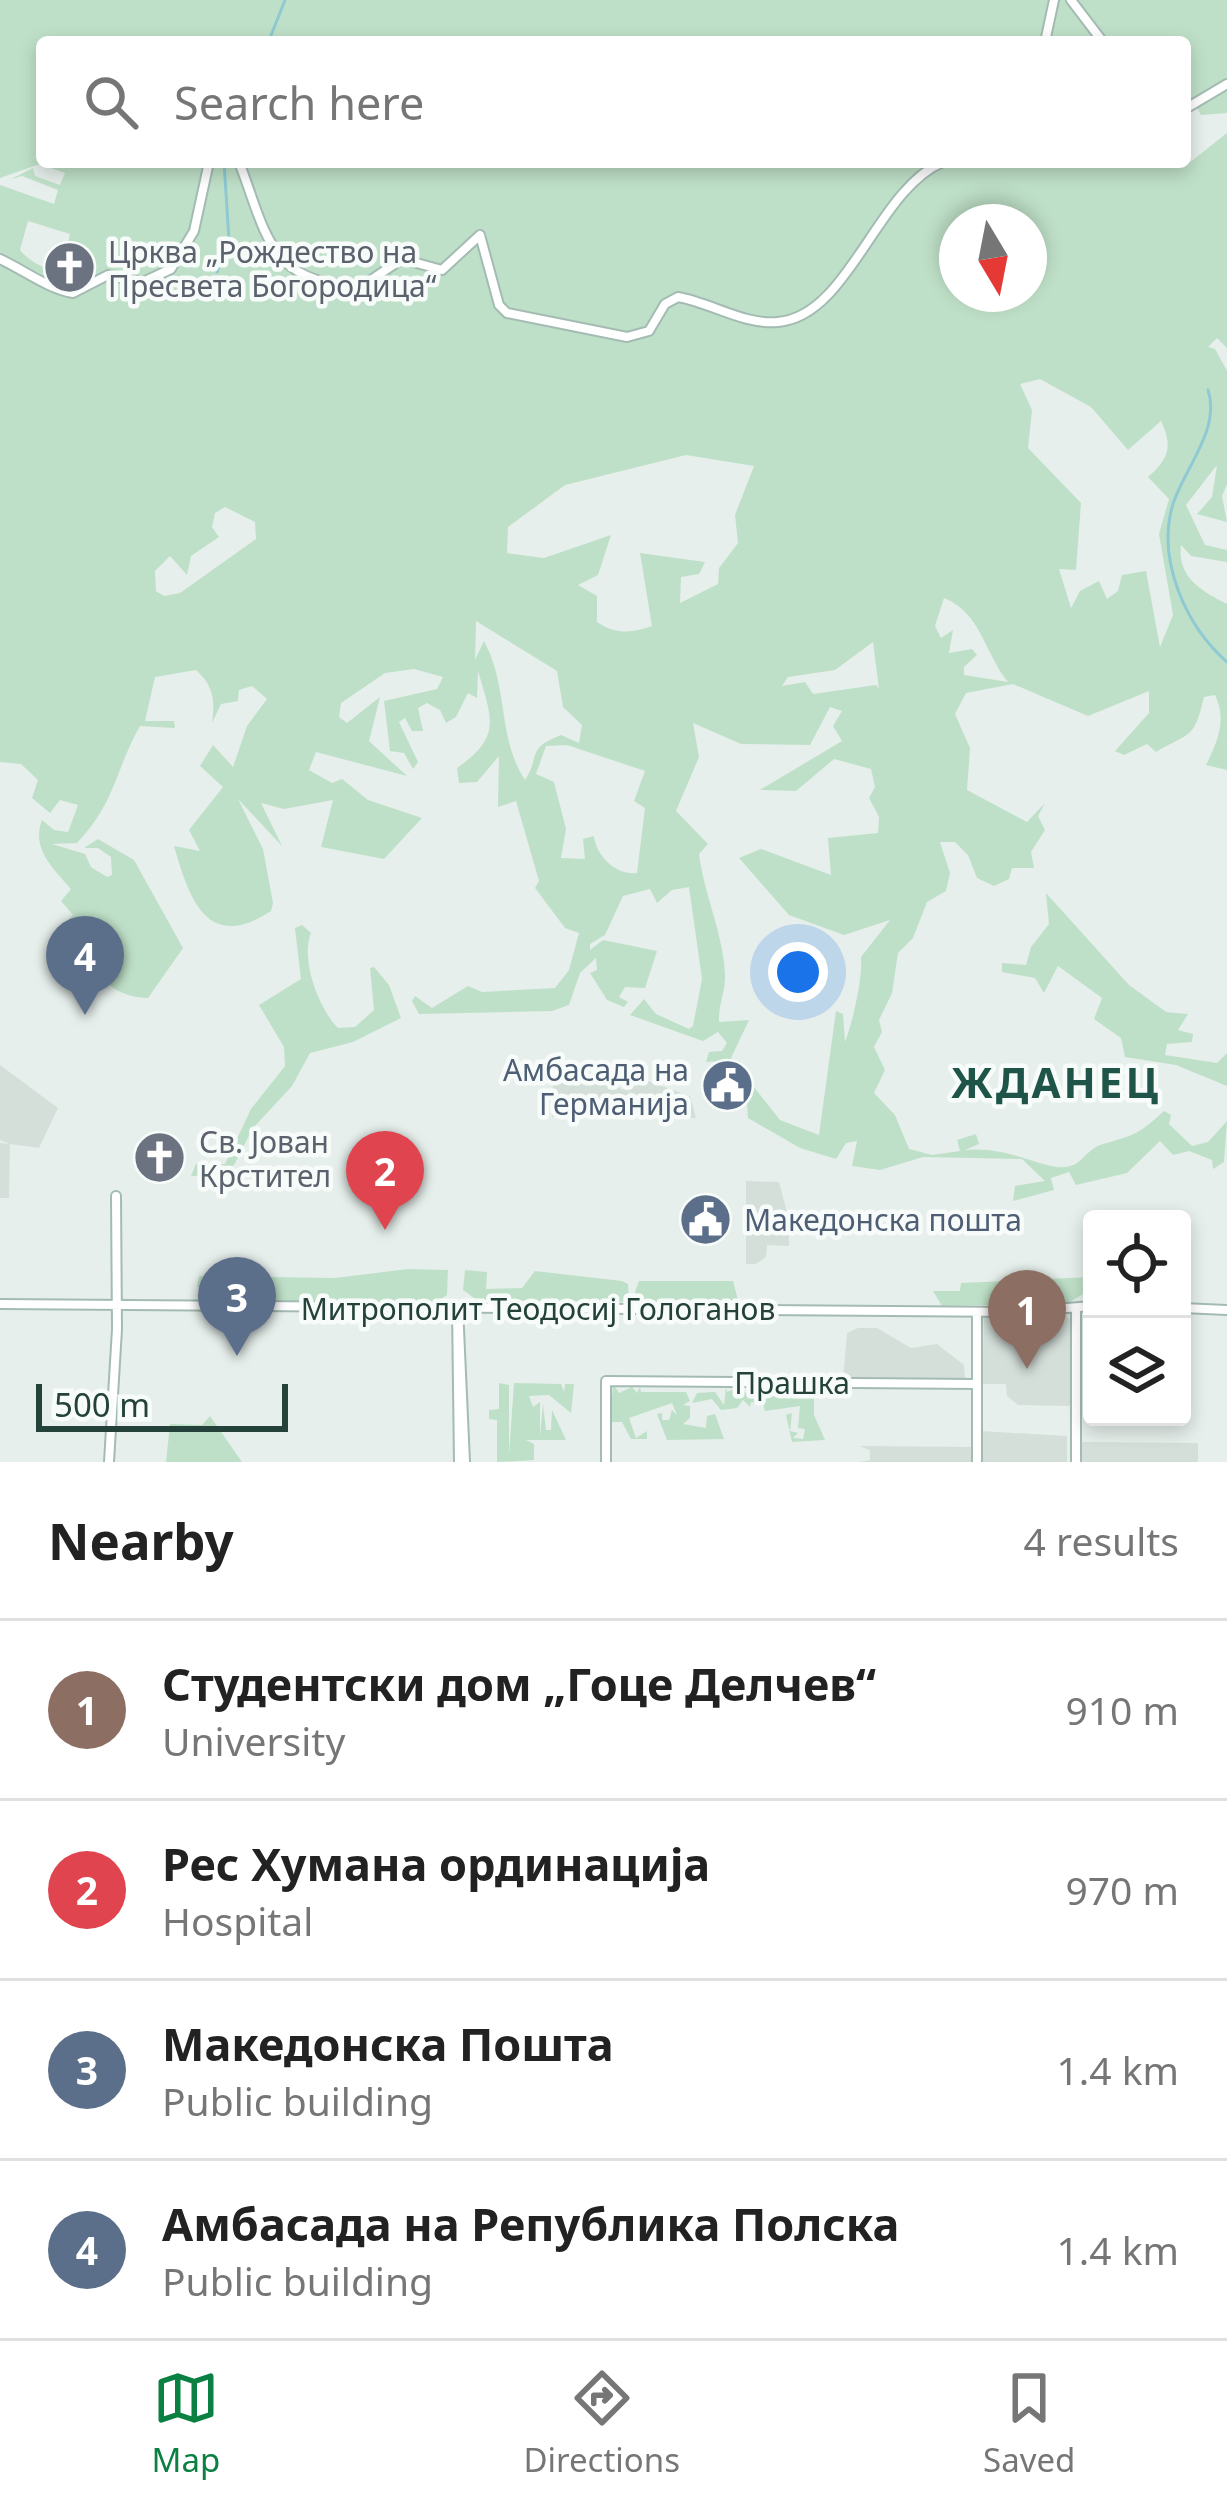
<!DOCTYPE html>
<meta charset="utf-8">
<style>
body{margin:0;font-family:"Noto Sans",sans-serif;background:#f6f6f6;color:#222}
.controls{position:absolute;right:36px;bottom:36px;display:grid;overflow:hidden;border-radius:12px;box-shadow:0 6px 18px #0003}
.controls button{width:108px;height:108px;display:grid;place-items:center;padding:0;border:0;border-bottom:3px solid #e0e0e0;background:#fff;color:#222;font:60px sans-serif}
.compass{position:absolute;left:939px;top:204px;width:108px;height:108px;border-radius:50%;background:#fff;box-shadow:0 6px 18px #0003;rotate:170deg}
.scale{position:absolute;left:36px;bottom:30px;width:252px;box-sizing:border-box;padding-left:12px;border:6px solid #24423a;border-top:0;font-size:33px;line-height:42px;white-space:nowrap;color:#24423a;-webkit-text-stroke:9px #f7fbf9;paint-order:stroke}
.you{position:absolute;left:798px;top:972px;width:42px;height:42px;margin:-30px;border:9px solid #fff;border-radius:50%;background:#1a73e8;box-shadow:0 0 0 18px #1a73e833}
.badge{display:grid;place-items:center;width:78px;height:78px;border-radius:50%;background:#0b8043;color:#fff;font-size:39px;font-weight:700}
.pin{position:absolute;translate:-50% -99px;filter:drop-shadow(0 3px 6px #0008)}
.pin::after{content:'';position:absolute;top:63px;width:42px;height:36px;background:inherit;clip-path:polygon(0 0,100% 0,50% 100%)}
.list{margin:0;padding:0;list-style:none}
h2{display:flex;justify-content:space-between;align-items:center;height:156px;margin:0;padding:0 48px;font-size:51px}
h2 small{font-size:39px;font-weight:400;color:#767676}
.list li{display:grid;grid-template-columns:78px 1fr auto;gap:36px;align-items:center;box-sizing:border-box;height:180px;padding:0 48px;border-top:3px solid #e0e0e0}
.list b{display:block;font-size:45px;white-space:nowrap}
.list p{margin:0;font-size:39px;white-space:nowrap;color:#767676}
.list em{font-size:39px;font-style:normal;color:#767676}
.icon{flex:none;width:66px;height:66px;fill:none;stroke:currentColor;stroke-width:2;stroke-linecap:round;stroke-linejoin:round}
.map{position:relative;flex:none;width:1227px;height:1462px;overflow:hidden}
.search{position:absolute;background:#fff;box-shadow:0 6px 18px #0003;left:36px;right:36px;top:36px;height:132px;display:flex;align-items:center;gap:30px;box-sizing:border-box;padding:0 42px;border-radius:12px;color:#767676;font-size:45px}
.sheet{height:876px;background:#fff}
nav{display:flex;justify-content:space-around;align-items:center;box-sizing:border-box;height:168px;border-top:3px solid #e0e0e0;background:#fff;font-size:33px;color:#767676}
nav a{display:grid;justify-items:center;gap:6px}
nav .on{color:#0b8043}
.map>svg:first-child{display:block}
</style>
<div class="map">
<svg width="1227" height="1462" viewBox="0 0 1227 1462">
<rect width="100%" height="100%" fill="#e6efeb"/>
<!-- built -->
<path fill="#d4dfda" d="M0,1065L58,1108L39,1148L10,1144L9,1198H0V1143L10,1144L0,1140Z
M553,1074H598L623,1090L628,1074L690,1096L696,1118H665L661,1108L624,1089L643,1101L642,1117H552Z
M746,1181L779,1182L788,1216L789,1246L767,1245L766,1257L756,1264H746Z
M1066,1316L1071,1320V1406L1018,1405L1007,1396L1006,1384H982L984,1317Z
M858,1328H877L911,1348L937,1344L964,1365L965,1379L843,1380L847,1333Z
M981,1431L1067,1436V1462H981Z
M1080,1442L1198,1443V1462H1080Z
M859,1446L976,1447L975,1462H859L870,1460V1450Z"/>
<!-- green -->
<path fill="#bfe0c8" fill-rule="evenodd" d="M0,0H1227V113L1201,115L1195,104L1185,110V42H42V162H1181L1184,167L1227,133V348L1217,338L1208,347L1215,349L1227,371V484L1222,496L1227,522L1197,514L1212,497L1217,465L1186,505L1205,545L1227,550V562L1191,556L1181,545C1177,578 1202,591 1227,604V770L1206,765C1218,741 1227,719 1215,695L1204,697C1194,740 1190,732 1156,752L1147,744L1124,755L1115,751L1149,713V691L1088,716L1013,684L966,693L955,714L970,748L967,790L1027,822L1045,803L1038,816L1045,830L1031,852L1034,868H1012L1009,879L994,886L977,878L968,855L955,842H940L950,873L946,891L927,902L913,938L898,953L892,993L879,1020L882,1032L874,1047L885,1070L874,1093L895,1115L909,1149L932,1155L960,1151L957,1140L976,1134L979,1144L965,1150C997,1147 1018,1157 1047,1165C1083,1175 1081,1150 1103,1144C1135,1135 1139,1134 1164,1111L1171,1115L1169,1124L1192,1146L1208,1142L1227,1121L1224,1162L1213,1169L1212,1160L1189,1151L1173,1155L1160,1141L1127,1173L1076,1185L1069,1172L1051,1178L1054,1190L1013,1201L1015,1186L1045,1181L1022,1159L923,1157L880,1170L852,1166L857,1141L846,1143L836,1159L800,1148L748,1118L747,1104L718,1061L706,1062L709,1052L722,1051L727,1043L718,1032L703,1041L630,1015L644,999L656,1014L689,1029L693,1026L702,979L689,887L672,890L657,903L650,889L623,896L605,935L590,944V950L603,940L657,951L645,988L625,987L619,997L628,1002L624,1007L607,1000L590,973L597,970L596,958L580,973L569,1005L552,1011L419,1014L412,1001L415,996L432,1008L468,986L482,992L555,988L569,970L579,933L565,928L535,888L539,881L516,801L498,807L499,756L477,782L459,783L457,768C502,737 492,719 478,671L477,698L468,693L456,717L446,723L440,710L427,703L418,708L423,731H412L405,718L399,722L418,762L413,769L404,753L390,751L384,701L437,689L443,677L414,669L385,673L341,703L339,717L347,723L380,697L369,741L407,776L316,752L309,770L332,783L342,779L368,800L422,818L384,859L321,847L333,800L284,809L261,803L282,846L238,799L263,849L273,903L271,911C208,952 190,902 174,846L200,851L189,830L223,787L200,766L213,745L233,767L247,726L267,699L252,686L239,690L238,701L221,704L212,723C215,701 214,686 196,670L155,677L145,721H174L175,728L140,726C115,770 116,802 77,843L52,844L85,854L91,867L107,877L112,875L111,857L98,848H84L98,839L134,860L183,948L148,998C101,997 86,957 65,923L73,915L61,901L71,889C53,868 31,849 42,820L54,830L68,832L78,805L60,800L50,813L32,798L38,780L21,764L0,762V185L54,204L58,190L22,176L11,179L33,168L35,176L60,185L65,173L40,164L0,178ZM28,221L70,234L65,255L85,267C61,275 37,270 20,250ZM957,222H1029V294H957ZM1040,379L1091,407L1128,450L1161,421C1173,447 1169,458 1148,477L1169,499L1159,534L1173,615L1160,647L1146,571L1122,575L1118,591L1107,599L1099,581L1080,591L1071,608L1059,569L1076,570L1081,503L1028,448L1032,410L1020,384ZM686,455L754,466L735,515L738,543L719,568L718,584L680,603L681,577L699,574L705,562L640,553L652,626C633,633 615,635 597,622V596L578,585L598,575L611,535L544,558L507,553L508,527L565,485ZM225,507L255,522L256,539L180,593L164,596L156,591L155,571L170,556L187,575L191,556L219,537L212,527L215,513ZM944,598C981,613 984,652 1008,682L964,675V667L977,655L972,649L949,653L953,630L941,638L935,626ZM476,621L557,671L563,707L582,725L579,743L561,735C525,749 541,756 525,780C497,737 509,687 484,641L475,660ZM873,642L879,689L876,685L813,694L805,682L782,686L788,677L835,670ZM830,707L842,711L833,726L842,741L760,790L796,791L834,759L871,769L875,787L869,798L879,817L878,833L828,838L831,875L761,849L739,858L789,915L844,935L890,920L861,957C863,977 853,1021 845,1042L843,1014L836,1011L819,1135L780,1120L731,1058L749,1020L719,1022C718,1005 726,990 725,975C724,936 704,894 699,854L708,844L676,811L699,757L693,723L741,744L810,745ZM567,745L645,771L634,801L645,808L637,873C618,876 596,857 594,836L583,839L585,859L561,858L566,829L554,782L536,774L546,746Z
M1046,893L1129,985L1166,1012L1188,1014L1178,1030L1193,1034L1192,1042L1167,1044L1165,1055L1217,1063L1227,1053V1086L1176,1065L1125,1057L1121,1038L1094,1019L1102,998L1058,966L1044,993L1035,978L1002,972V963L1026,965L1031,947L1049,924Z
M302,925L311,933C300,959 319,1009 338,1028L355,1027L374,1010L370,968L374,967L389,985L401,1018L353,1042L310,1053L292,1086L253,1128L234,1165L218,1175L191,1176L196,1164H225L251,1109L285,1066L284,1047L259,1005L301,979L295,928Z
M408,1269L448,1270L447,1295L438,1301H221L220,1287H197L199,1276L335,1278Z
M465,1270L487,1272L486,1289L522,1288L535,1271L622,1281L628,1284L629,1302L477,1300L463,1290Z
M1092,1277V1289L1068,1303L942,1306L933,1291H960L961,1283Z
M639,1281H733L739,1304L639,1302L635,1292Z
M499,1383L509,1385V1455L514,1383L561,1384L564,1392L565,1384H574L571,1413L549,1395L529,1396L533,1407L540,1402V1436L543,1404L546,1430H551L552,1410L566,1440H526L534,1444V1460L497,1462V1420L489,1419V1410L499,1409Z
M613,1384L619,1393L632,1387L637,1393L640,1387L641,1392H686L690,1401L683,1405L690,1406V1418L683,1424L706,1428L707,1416L715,1414L724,1439L667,1440L657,1414L662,1413V1420H669L672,1410L677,1415L672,1403L629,1418L636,1438L647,1431V1439H631L622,1422H610Z
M726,1387L727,1392L736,1388V1392L814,1395V1415L825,1440L792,1442L786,1415L792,1413L790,1431L798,1433L793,1438L803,1439L805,1429L798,1428L800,1406L765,1411L763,1404L751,1402L750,1407L743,1400L737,1408L721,1410L712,1399L692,1403L697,1393L715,1392L724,1405Z
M210,1416L242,1462H166L170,1424L202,1425Z"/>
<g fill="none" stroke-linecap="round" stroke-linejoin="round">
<!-- stream -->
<path stroke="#8ec9d4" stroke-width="3" d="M270,38L285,0
M217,272L229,240L224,162
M1208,390C1221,429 1184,469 1173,504C1156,560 1186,626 1227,662"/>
<defs>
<path id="secondary" d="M1071,0L1103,42
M1045,42L1054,0
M1185,109L1227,84
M239,162C266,231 268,286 362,286L402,259L442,270L480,235L499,305L507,313L627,337L649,331L665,304L678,297C712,303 743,325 778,322C849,316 877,189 943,162
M0,259C24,270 46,288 73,293L108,275L143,282L171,269L194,231L209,162
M0,1304L1017,1312L1092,1306
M458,1307L465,1462
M457,1308L459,1462
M1182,1308L1227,1310
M109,1462L117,1329L116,1196
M606,1462V1381L977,1384
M977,1462V1312
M1076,1462V1308"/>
</defs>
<!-- secondary casing -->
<use href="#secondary" stroke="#a4bbb3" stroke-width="12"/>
<!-- secondary -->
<use href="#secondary" stroke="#fff" stroke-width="8"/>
</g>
<!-- icons -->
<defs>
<symbol id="church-disc" viewBox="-11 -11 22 22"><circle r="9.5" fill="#6b7280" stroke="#f7fbf9"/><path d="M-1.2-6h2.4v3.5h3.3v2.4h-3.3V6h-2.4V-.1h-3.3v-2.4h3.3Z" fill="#fff"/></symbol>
<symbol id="civic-disc" viewBox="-11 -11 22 22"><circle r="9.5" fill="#5c6f8a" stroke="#f7fbf9"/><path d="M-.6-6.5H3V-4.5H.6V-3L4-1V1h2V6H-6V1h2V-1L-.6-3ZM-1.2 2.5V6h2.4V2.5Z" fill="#fff"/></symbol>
</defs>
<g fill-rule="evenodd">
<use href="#church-disc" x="40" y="238" width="59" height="59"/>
<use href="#civic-disc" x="698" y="1056" width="59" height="59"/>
<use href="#church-disc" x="130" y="1128" width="59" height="59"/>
<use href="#civic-disc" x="676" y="1190" width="59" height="59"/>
</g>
<g text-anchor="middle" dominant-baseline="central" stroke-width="9" stroke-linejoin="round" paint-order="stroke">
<!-- worship labels -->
<g font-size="30" fill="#5b616d" stroke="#f7fbf9" text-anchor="start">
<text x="108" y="251">Црква „Рождество на<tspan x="108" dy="34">Пресвета Богородица“</tspan></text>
<text x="199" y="1141">Св. Јован<tspan x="199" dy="34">Крстител</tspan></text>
</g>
<!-- service labels -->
<g font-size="30" fill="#4e5e75" stroke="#f7fbf9" text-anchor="end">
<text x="689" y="1069">Амбасада на<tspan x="689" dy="34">Германија</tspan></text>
<text x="744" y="1219" text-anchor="start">Македонска пошта</text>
</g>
<!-- street labels -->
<g font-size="30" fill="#24423a" stroke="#f7fbf9">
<text x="538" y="1308">Митрополит Теодосиј Гологанов</text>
<text x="792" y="1382">Прашка</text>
</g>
<!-- district labels -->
<g font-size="42" font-weight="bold" letter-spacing="3" fill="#1f5548" stroke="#f7fbf9">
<text x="1056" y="1081">ЖДАНЕЦ</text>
</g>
</g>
</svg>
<div class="controls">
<button><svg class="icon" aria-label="locate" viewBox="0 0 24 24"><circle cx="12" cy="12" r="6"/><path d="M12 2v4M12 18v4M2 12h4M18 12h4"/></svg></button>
<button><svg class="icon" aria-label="layers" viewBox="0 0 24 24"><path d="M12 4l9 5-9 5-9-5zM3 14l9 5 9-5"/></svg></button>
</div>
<svg class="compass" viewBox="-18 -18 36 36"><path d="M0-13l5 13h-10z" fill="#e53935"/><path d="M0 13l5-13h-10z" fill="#767676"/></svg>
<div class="scale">500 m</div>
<div class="you"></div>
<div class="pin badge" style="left:1027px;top:1369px;background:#8d6e63">1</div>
<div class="pin badge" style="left:385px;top:1230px;background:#e0444e">2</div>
<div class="pin badge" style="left:237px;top:1356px;background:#5c6f8a">3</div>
<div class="pin badge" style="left:85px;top:1015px;background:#5c6f8a">4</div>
<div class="search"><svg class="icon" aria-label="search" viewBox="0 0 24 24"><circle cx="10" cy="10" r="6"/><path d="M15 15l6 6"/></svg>Search here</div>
</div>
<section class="sheet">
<h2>Nearby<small>4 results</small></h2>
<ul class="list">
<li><span class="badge" style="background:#8d6e63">1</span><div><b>Студентски дом „Гоце Делчев“</b><p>University</p></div><em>910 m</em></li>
<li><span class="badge" style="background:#e0444e">2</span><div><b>Рес Хумана ординација</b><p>Hospital</p></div><em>970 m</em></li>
<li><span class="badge" style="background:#5c6f8a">3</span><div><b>Македонска Пошта</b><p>Public building</p></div><em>1.4 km</em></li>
<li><span class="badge" style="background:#5c6f8a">4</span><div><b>Амбасада на Република Полска</b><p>Public building</p></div><em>1.4 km</em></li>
</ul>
</section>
<nav>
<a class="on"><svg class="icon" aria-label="map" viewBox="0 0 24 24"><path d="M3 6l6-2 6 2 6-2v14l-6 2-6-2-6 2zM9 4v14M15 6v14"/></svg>Map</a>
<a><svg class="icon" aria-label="directions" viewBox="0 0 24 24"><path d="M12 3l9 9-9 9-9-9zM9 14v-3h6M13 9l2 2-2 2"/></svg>Directions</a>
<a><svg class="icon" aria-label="saved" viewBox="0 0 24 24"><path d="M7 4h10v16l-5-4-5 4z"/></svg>Saved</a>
</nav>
